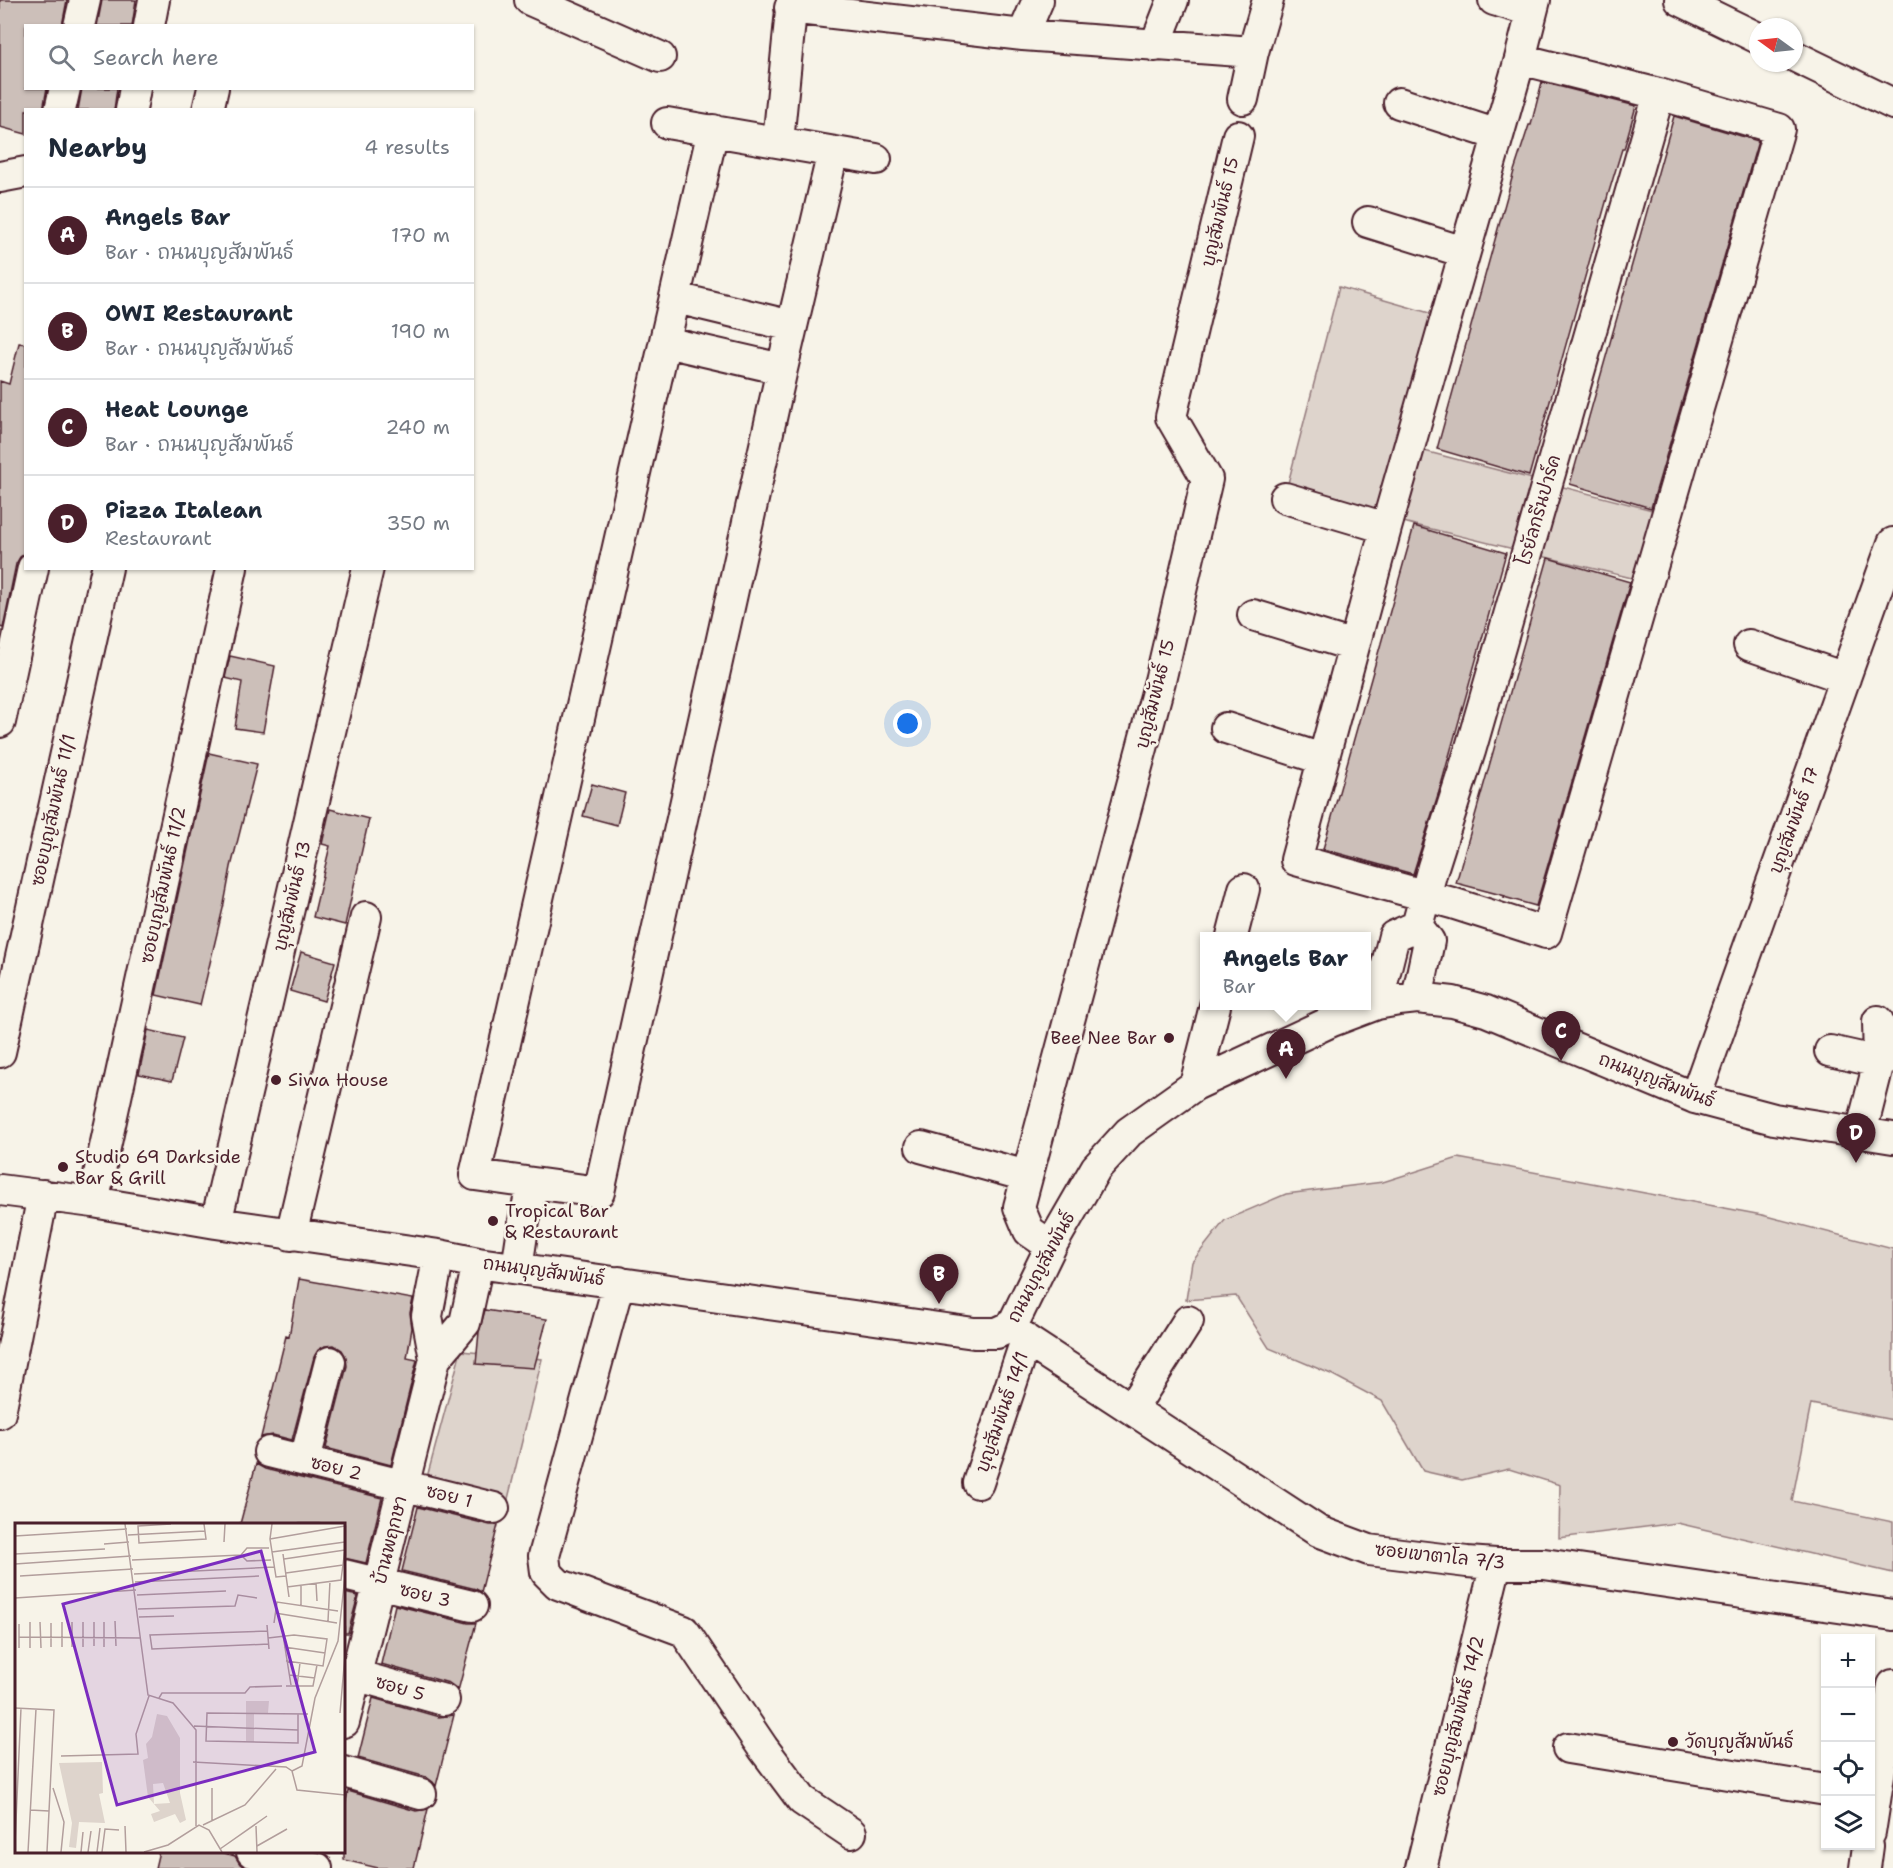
<!DOCTYPE html>
<meta charset="utf-8">
<style>
body{margin:0;font-family:"Shantell Sans","Playpen Sans Thai",sans-serif;background:#f6f6f7;color:#1f2937}
.controls{position:absolute;right:18px;bottom:18px;display:grid;overflow:hidden;border-radius:0px;box-shadow:0 2px 4px #0004}
.controls button{width:54px;height:54px;display:grid;place-items:center;padding:0;border:0;border-bottom:2px solid #e0e1e3;background:#fff;color:#1f2937;font:30px sans-serif}
.compass{position:absolute;left:1749px;top:18px;width:54px;height:54px;border-radius:50%;background:#fff;box-shadow:0 2px 4px #0004;rotate:285deg}
.you{position:absolute;left:908px;top:724px;width:21px;height:21px;margin:-15px;border:4px solid #fff;border-radius:50%;background:#1a73e8;box-shadow:0 0 0 9px #1a73e833}
.badge{display:grid;place-items:center;width:39px;height:39px;border-radius:50%;background:#4a1f2b;color:#fff;font-size:20px;font-weight:700}
.pin{position:absolute;translate:-50% -50px;filter:drop-shadow(0 2px 3px #0008)}
.pin::after{content:'';position:absolute;top:32px;width:21px;height:18px;background:inherit;clip-path:polygon(0 0,100% 0,50% 100%)}
.popup{position:absolute;left:1200px;top:932px;width:171px;height:78px;box-sizing:border-box;display:grid;place-content:center;border-radius:0px;background:#fff;filter:drop-shadow(0 2px 4px #0005);font-size:20px;white-space:nowrap;color:#747a83}
.popup b{font-size:22px;color:#1f2937}
.popup::after{content:'';position:absolute;left:50%;top:100%;margin-left:-12px;border:12px solid transparent;border-top-color:#fff}
.list{margin:0;padding:0;list-style:none}
h2{display:flex;justify-content:space-between;align-items:center;height:78px;margin:0;padding:0 24px;font-size:26px}
h2 small{font-size:20px;font-weight:400;color:#747a83}
.list li{display:grid;grid-template-columns:39px 1fr auto;gap:18px;align-items:center;box-sizing:border-box;height:96px;padding:0 24px;border-top:2px solid #e0e1e3}
.list b{display:block;font-size:22px;white-space:nowrap}
.list p{margin:0;font-size:20px;white-space:nowrap;color:#747a83}
.list em{font-size:20px;font-style:normal;color:#747a83}
.icon{flex:none;width:33px;height:33px;fill:none;stroke:currentColor;stroke-width:2;stroke-linecap:round;stroke-linejoin:round}
.map{position:relative;flex:none;width:1893px;height:1868px;overflow:hidden}
.search{position:absolute;background:#fff;box-shadow:0 2px 4px #0004;left:24px;top:24px;width:450px;height:66px;display:flex;align-items:center;gap:15px;box-sizing:border-box;padding:0 21px;border-radius:0px;color:#747a83;font-size:22px}
.panel{position:absolute;background:#fff;box-shadow:0 2px 4px #0004;left:24px;top:108px;width:450px;height:462px;border-radius:0px}
.map>svg:first-child{display:block}
</style>
<div class="map">
<svg width="1893" height="1868" viewBox="0 0 1893 1868">
<rect width="100%" height="100%" fill="#f7f3e8"/>
<filter id="ink" filterUnits="userSpaceOnUse"><feTurbulence type="fractalNoise" baseFrequency=".0167" numOctaves="2"/><feDisplacementMap in="SourceGraphic" scale="12" xChannelSelector="R" yChannelSelector="G"/><feConvolveMatrix kernelMatrix="1 2 1 2 8 2 1 2 1" color-interpolation-filters="sRGB"/></filter>
<g filter="url(#ink)">
<!-- green -->
<path fill="#ded4cc" stroke="#947a7c" stroke-width="1.5" d="M1339,287L1440,316L1405,446L1660,512L1640,580L1411,524L1286,491Z
M1458,1158L1762,1215L1893,1249V1420L1811,1404L1792,1501L1893,1522V1573L1677,1523L1559,1538L1560,1485L1509,1469L1462,1480L1423,1471L1382,1401L1331,1374L1269,1348L1236,1296L1186,1300L1192,1262L1225,1220L1286,1194L1383,1182Z
M461,1351L542,1359L507,1503L426,1481Z"/>
<!-- building -->
<path fill="#ccbfb9" stroke="#4a1f2b" stroke-width="1.5" d="M0,0H67L62,26H26V88H47L43,110H26V134L0,127Z
M102,0H136L132,26H97Z
M1542,82L1636,106L1624,149H1622L1608,195L1529,476L1437,449L1514,171L1529,125H1531Z
M82,88H117L114,110H78Z
M1674,116L1758,141L1651,508L1570,484Z
M19,343L26,344V546L24,554L20,557L16,564L3,628L0,627V381L9,384Z
M1414,526L1506,553L1441,785L1413,874L1323,849Z
M1548,558L1630,582L1536,906L1504,897L1505,896L1456,883Z
M230,656L275,666L263,732L235,728L242,682L225,678Z
M209,753L257,764L231,867L224,904L200,1005L156,995Z
M592,784L625,793L617,825L583,816Z
M330,809L369,819L345,925L313,917L330,846L322,844Z
M301,952L335,962L324,1001L290,991Z
M148,1030L183,1038L172,1081L139,1074Z
M299,1279L413,1299L410,1313L412,1328L407,1358L417,1360L391,1465L326,1448L347,1366L346,1357L342,1350L334,1345L325,1346L318,1350L314,1357L292,1440L273,1435L261,1437L286,1336L289,1337Z
M485,1310L547,1319L534,1368L476,1364L479,1332Z
M256,1464L265,1469L382,1498L366,1563L344,1558V1524H240Z
M418,1507L490,1525H498L481,1592L476,1589L402,1571Z
M344,1593L358,1596L348,1633H344Z
M395,1605L468,1623H476L458,1691L456,1688L449,1683L381,1664Z
M373,1698L439,1717L454,1715L436,1786L433,1782L426,1777L358,1758Z
M348,1791L416,1811L428,1809L414,1868H378L344,1860V1810Z
M159,1851H217L235,1856L240,1864L246,1868H155Z"/>
<g fill="none" stroke-linecap="round" stroke-linejoin="round">
<defs>
<path id="minor" d="M530,0L660,57
M1494,0L1532,11
M1680,0L1758,38
M790,8L1023,35L1253,52
M79,26L85,0
M149,26L154,0
M1023,35L1038,0
M1155,46L1173,0
M1794,56L1893,104
M1520,59L1659,94L1779,129L1546,933L1452,903L1296,860L1386,528L1520,59L1535,0
M1243,99L1253,52L1268,0
M1399,103L1498,135
M60,110L65,88
M131,110L135,88
M208,110L213,88
M667,123L876,159
M713,130L475,1175L599,1192L782,369L833,152
M778,142L792,0
M0,177L26,172
M1368,222L1464,252
M676,298L792,326
M665,342L782,369
M1285,498L1386,528
M1253,615L1354,646
M1749,645L1845,678
M0,722L33,568
M1226,728L1322,759
M1417,926L1433,867L1470,751L1659,94
M1417,926L1429,941L1417,998
M1232,936L1244,889
M1377,1004L1394,936L1417,926
M1830,1051L1879,1062L1893,1056
M0,1052L107,568
M1195,1085L1215,1006
M1695,1098L1893,543
M1861,1133L1879,1062L1878,1021
M921,1147L1027,1176
M0,1190L93,1202L216,1223L439,1255L478,1263L974,1333H997L1012,1326L1051,1246L1096,1168L1129,1132L1195,1085L1332,1021L1377,1004L1399,1000L1417,998L1453,1002L1486,1011L1695,1098L1774,1119L1893,1138
M93,1202L232,568
M216,1223L368,568
M291,1235L366,917
M1051,1246L1029,1231L1019,1207L1160,681L1207,479L1171,417L1238,136
M517,1268L524,1221L533,1183
M619,1282L544,1556L546,1572L558,1584L684,1631L763,1748L802,1800L851,1833
M1012,1326L1026,1340L1318,1531L1369,1550L1467,1562L1496,1564H1544L1893,1615
M435,1359L465,1323L478,1263
M1132,1409L1188,1321
M0,1413L43,1195
M269,1452L494,1508
M305,1460L330,1362
M978,1483L1026,1340
M344,1575L472,1606
M344,1672L444,1700
M344,1722L435,1359L427,1316L439,1255
M1568,1748L1826,1790
M344,1772L421,1794
M1870,1833L1893,1685
M252,1852L317,1868
M1421,1868L1496,1564
M1865,1868L1868,1846"/>
</defs>
<!-- minor casing -->
<use href="#minor" stroke="#4a1f2b" stroke-width="34"/>
<!-- minor -->
<use href="#minor" stroke="#f7f3e8" stroke-width="30"/>
</g>
</g>
<!-- markers -->
<g fill="#4a1f2b" stroke="#f7f3e8" stroke-width="2">
<circle cx="1169" cy="1038" r="6"/>
<circle cx="276" cy="1080" r="6"/>
<circle cx="63" cy="1167" r="6"/>
<circle cx="493" cy="1221" r="6"/>
<circle cx="1673" cy="1742" r="6"/>
</g>
<g text-anchor="middle" dominant-baseline="central" stroke-width="5" stroke-linejoin="round" paint-order="stroke">
<!-- street labels -->
<g font-size="18" fill="#4a1f2b" stroke="#f7f3e8">
<text transform="translate(1220 212) rotate(-77)">บุญสัมพันธ์ 15</text>
<text transform="translate(1539 510) rotate(-74)">โรยัลกรีนปาร์ค</text>
<text transform="translate(1155 694) rotate(-76)">บุญสัมพันธ์ 15</text>
<text transform="translate(53 810) rotate(-78)">ซอยบุญสัมพันธ์ 11/1</text>
<text transform="translate(1794 820) rotate(-70)">บุญสัมพันธ์ 17</text>
<text transform="translate(163 885) rotate(-78)">ซอยบุญสัมพันธ์ 11/2</text>
<text transform="translate(292 896) rotate(-77)">บุญสัมพันธ์ 13</text>
<text transform="translate(1657 1080) rotate(21)">ถนนบุญสัมพันธ์</text>
<text transform="translate(1041 1267) rotate(-62)">ถนนบุญสัมพันธ์</text>
<text transform="translate(544 1271) rotate(8)">ถนนบุญสัมพันธ์</text>
<text transform="translate(1002 1412) rotate(-71)">บุญสัมพันธ์ 14/1</text>
<text transform="translate(336 1468) rotate(14)">ซอย 2</text>
<text transform="translate(449 1496) rotate(14)">ซอย 1</text>
<text transform="translate(390 1540) rotate(-76)">บ้านพฤกษา</text>
<text transform="translate(1440 1556) rotate(6)">ซอยเขาตาโล 7/3</text>
<text transform="translate(425 1595) rotate(14)">ซอย 3</text>
<text transform="translate(400 1688) rotate(16)">ซอย 5</text>
<text transform="translate(1458 1716) rotate(-76)">ซอยบุญสัมพันธ์ 14/2</text>
</g>
<!-- poi labels -->
<g font-size="18" fill="#4a1f2b" stroke="#f7f3e8" text-anchor="start">
<text x="1157" y="1038" text-anchor="end">Bee Nee Bar</text>
<text x="288" y="1080">Siwa House</text>
<text x="75" y="1157">Studio 69 Darkside<tspan x="75" dy="21">Bar &amp; Grill</tspan></text>
<text x="505" y="1211">Tropical Bar<tspan x="505" dy="21">&amp; Restaurant</tspan></text>
<text x="1685" y="1742">วัดบุญสัมพันธ์</text>
</g>
</g>
<!-- overview -->
<g transform="translate(15 1523)">
<rect width="330" height="330" fill="#f7f3e8"/>
<path d="M231,178H254L253,190H239V219L231,218ZM142,191L152,193L165,215V270L171,297L165,300L160,291L139,299L136,291L145,288L133,274L128,237L133,235L131,221L137,214ZM148,260L155,280L139,281L138,261ZM87,239L88,270L84,271L90,300L64,299L61,325L54,324L57,300L44,240Z" fill="#ded4cc" fill-rule="evenodd"/>
<path fill="none" stroke="#b29e9c" stroke-width="1.5" d="M110,1L133,172L158,180L181,207V303M156,1L123,3L124,20L191,16L189,1M257,1L255,16L261,54L271,53M113,12L190,8M0,13L112,6M255,16L330,3M209,19L210,1M89,21L114,19M257,29L330,19M0,31L90,26M268,31L274,74M226,32L232,38L256,37M226,32L232,25H254M269,36L330,27M117,37L226,32M0,41L116,33M271,50L328,42M119,51L259,44M5,53L118,46M120,59L244,53M301,60L302,78M272,64L326,57L330,26M122,72L211,68M0,75L121,67M286,83V62M123,86L220,83L223,72L242,75M260,90L322,100M124,94L159,93M100,98L101,123M313,98L315,58M15,99V125M25,99L26,125M47,99V124M57,99V124M68,99V124M89,99V124M36,100V124M259,100L262,79L323,88M4,101V125M252,102L254,126M252,108L135,112L137,126L254,121M268,112L276,162M4,114L126,115M253,115L279,112L312,116L308,143L271,138M79,123V99M269,124L310,130M274,152L300,155M271,163H298L302,142M282,163L285,140M144,175L147,170H230L235,164L267,163M0,185L39,187L32,329M325,190L330,132M283,191V220L191,218L192,190L293,191M179,203L283,207M46,233L123,231L121,211L134,173M178,239L271,244L277,248L282,267L330,272M277,248L287,243L300,175L323,118L330,53M38,265L49,299L46,329M197,265V297M15,287L34,288M188,302L230,282L261,246M110,303L111,329M241,303L242,329M0,320L6,185M242,323L272,306M205,326L252,293M13,329L21,186M66,329L68,309M73,329L76,308M82,329L85,305M87,329L90,306L104,307M129,329L153,322L184,302L194,307L207,329"/>
<path fill="#7b2cbf" fill-opacity="0.15" stroke="#7b2cbf" stroke-width="3" d="M246,28L300,229L102,282L48,81Z"/>
<rect width="330" height="330" fill="none" stroke="#4a1f2b" stroke-width="3"/>
</g>
</svg>
<div class="controls">
<button>+</button>
<button>−</button>
<button><svg class="icon" aria-label="locate" viewBox="0 0 24 24"><circle cx="12" cy="12" r="6"/><path d="M12 2v4M12 18v4M2 12h4M18 12h4"/></svg></button>
<button><svg class="icon" aria-label="layers" viewBox="0 0 24 24"><path d="M12 4l9 5-9 5-9-5zM3 14l9 5 9-5"/></svg></button>
</div>
<svg class="compass" viewBox="-18 -18 36 36"><path d="M0-13l5 13h-10z" fill="#e53935"/><path d="M0 13l5-13h-10z" fill="#747a83"/></svg>
<div class="you"></div>
<div class="pin badge" style="left:1286px;top:1079px">A</div>
<div class="popup"><b>Angels Bar</b>Bar</div>
<div class="pin badge" style="left:939px;top:1304px">B</div>
<div class="pin badge" style="left:1561px;top:1061px">C</div>
<div class="pin badge" style="left:1856px;top:1163px">D</div>
<div class="search"><svg class="icon" aria-label="search" viewBox="0 0 24 24"><circle cx="10" cy="10" r="6"/><path d="M15 15l6 6"/></svg>Search here</div>
<section class="panel">
<h2>Nearby<small>4 results</small></h2>
<ul class="list">
<li><span class="badge">A</span><div><b>Angels Bar</b><p>Bar · ถนนบุญสัมพันธ์</p></div><em>170 m</em></li>
<li><span class="badge">B</span><div><b>OWI Restaurant</b><p>Bar · ถนนบุญสัมพันธ์</p></div><em>190 m</em></li>
<li><span class="badge">C</span><div><b>Heat Lounge</b><p>Bar · ถนนบุญสัมพันธ์</p></div><em>240 m</em></li>
<li><span class="badge">D</span><div><b>Pizza Italean</b><p>Restaurant</p></div><em>350 m</em></li>
</ul>
</section>
</div>
